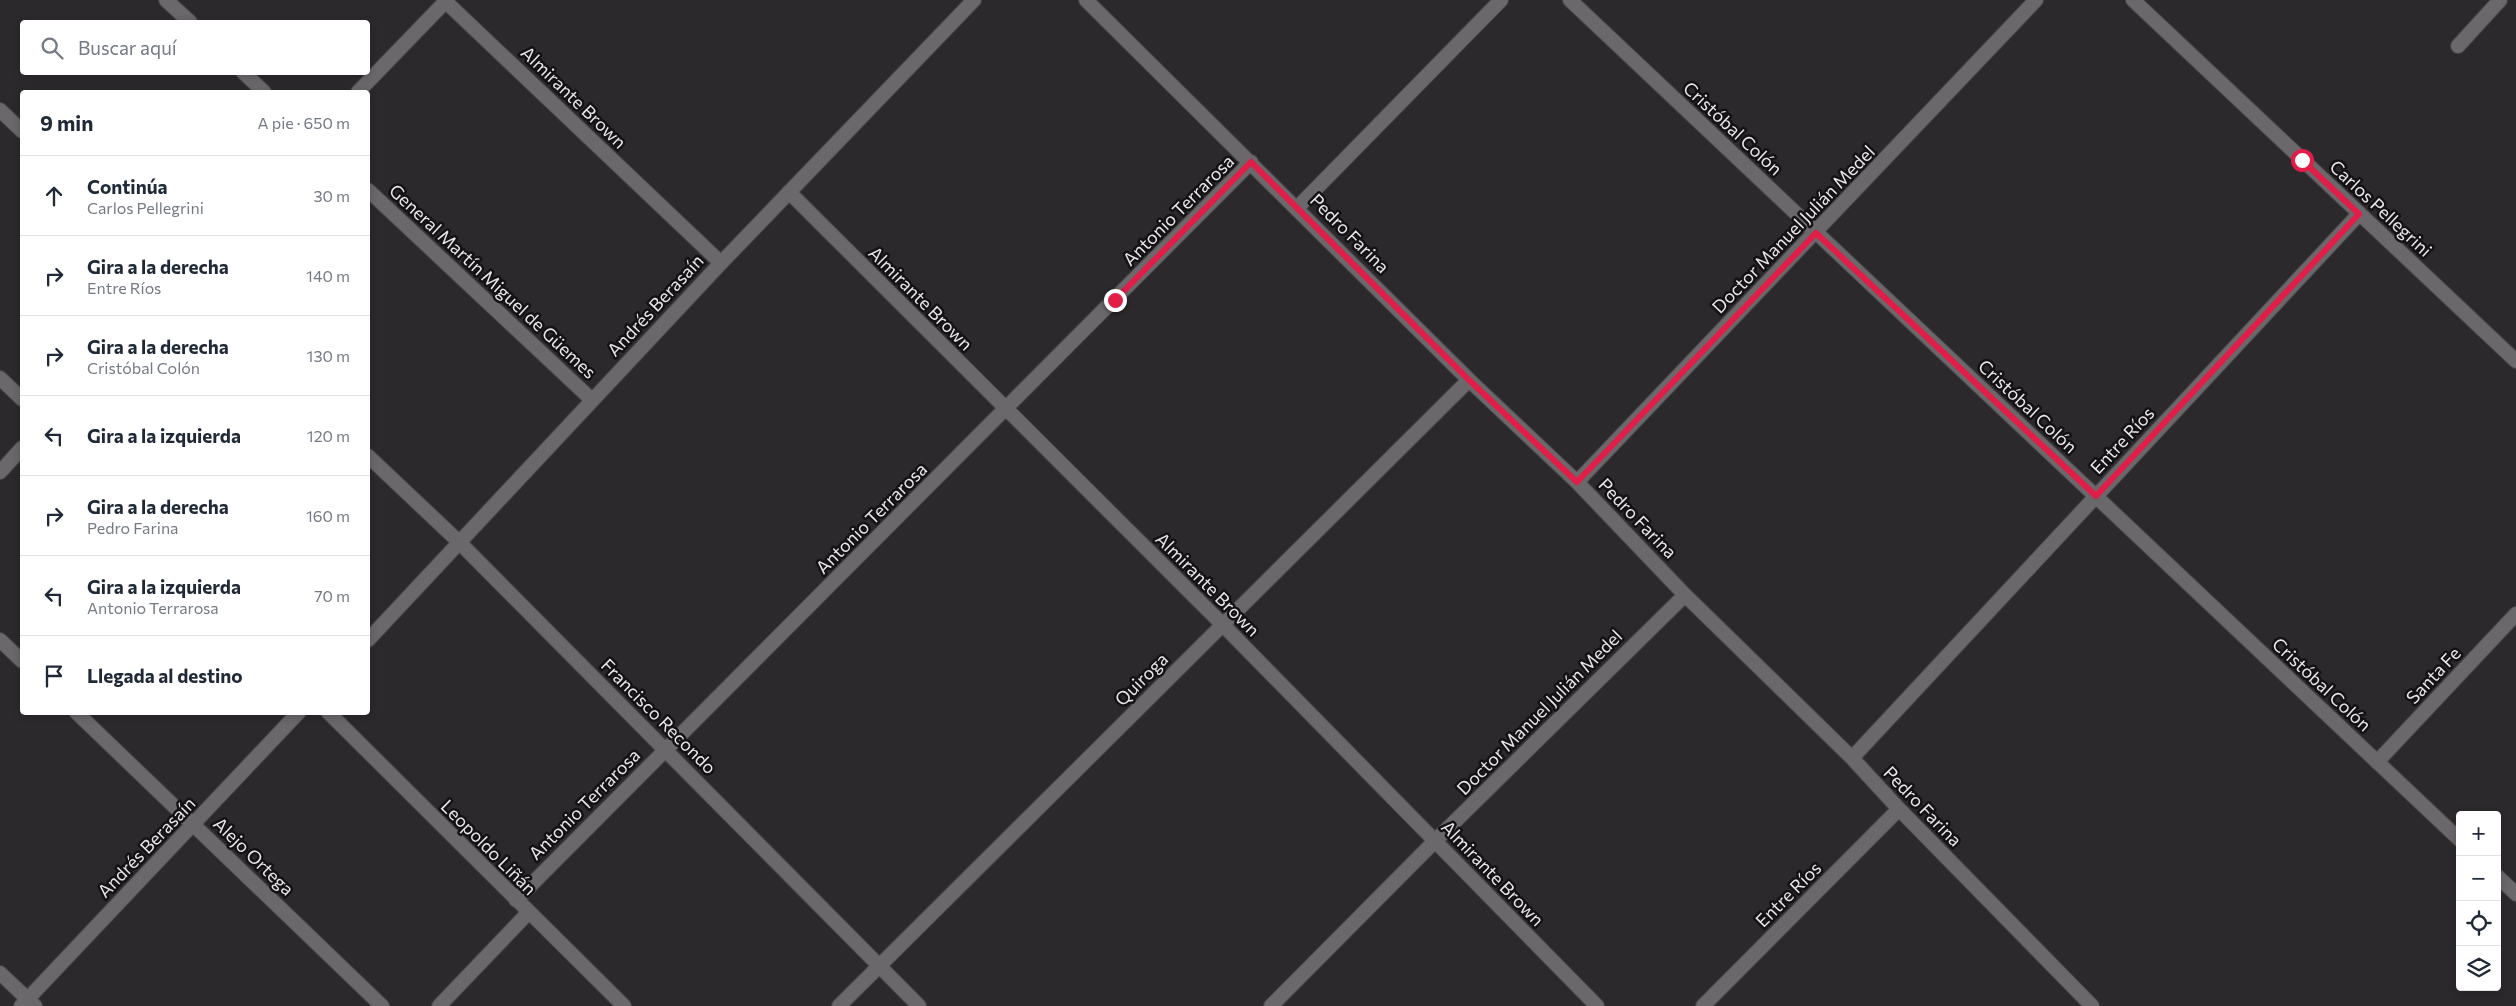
<!DOCTYPE html>
<html lang="es">
<meta charset="utf-8">
<style>
body{margin:0;font-family:Commissioner,sans-serif;background:#f6f6f7;color:#1f2937}
.controls{position:absolute;right:15px;bottom:15px;display:grid;overflow:hidden;border-radius:5px;box-shadow:0 2px 8px #0003}
.controls button{width:45px;height:45px;display:grid;place-items:center;padding:0;border:0;border-bottom:1px solid #e0e1e3;background:#fff;color:#1f2937;font:25px sans-serif}
.stop{position:absolute;width:15px;height:15px;margin:-11px;border:4px solid #e11d48;border-radius:50%;background:#fff}
.stop.end{background:#e11d48;border-color:#fff;box-shadow:0 1px 5px #0008}
.list{margin:0;padding:0;list-style:none}
h2{display:flex;justify-content:space-between;align-items:center;height:65px;margin:0;padding:0 20px;font-size:21px}
h2 small{font-size:16px;font-weight:400;color:#747a83}
.list li{display:grid;grid-template-columns:32px 1fr auto;gap:15px;align-items:center;box-sizing:border-box;height:80px;padding:0 20px;border-top:1px solid #e0e1e3}
.list b{display:block;font-size:19px;white-space:nowrap}
.list p{margin:0;font-size:16px;white-space:nowrap;color:#747a83}
.list em{font-size:16px;font-style:normal;color:#747a83}
.icon{flex:none;width:28px;height:28px;fill:none;stroke:currentColor;stroke-width:2;stroke-linecap:round;stroke-linejoin:round}
.map{position:relative;flex:none;width:2516px;height:1006px;overflow:hidden}
.search{position:absolute;background:#fff;box-shadow:0 2px 8px #0003;left:20px;top:20px;width:350px;height:55px;display:flex;align-items:center;gap:12px;box-sizing:border-box;padding:0 18px;border-radius:5px;color:#747a83;font-size:19px}
.panel{position:absolute;background:#fff;box-shadow:0 2px 8px #0003;left:20px;top:90px;width:350px;height:625px;border-radius:5px}
.map>svg:first-child{display:block}
</style>
<div class="map">
<svg width="2516" height="1006" viewBox="0 0 2516 1006">
<rect width="100%" height="100%" fill="#2c292c"/>
<g fill="none" stroke-linecap="round" stroke-linejoin="round">
<defs>
<path id="minor" d="M166,0L190,22
M444,0L721,263
M1086,0L1469,380L1577,482L1685,595L1852,758L1899,809L2092,1006
M2133,0L2516,361
M2458,46L2500,0
M243,72L264,92
M358,92L447,0
M0,110L22,131
M368,190L592,400
M789,192L1223,625L1597,1006
M1297,208L1501,0
M0,378L22,399
M368,456L459,542L919,1006
M0,472L22,448
M1577,482L2036,0
M0,640L22,661
M76,712L382,1006
M328,712L624,1006
M1852,758L2359,214
M2377,762L2516,614
M516,900L1251,162
M0,973L35,1006
M439,1006L528,913
M839,1006L1469,380
M1271,1006L1435,841L1685,595
M1703,1006L1899,809"/>
<path id="tertiary" d="M1570,0L2460,840
M368,640L721,263L974,0
M2497,876L2516,894
M21,1006L299,712"/>
</defs>
<!-- minor casing -->
<use href="#minor" stroke="#474547" stroke-width="16"/>
<!-- tertiary casing -->
<use href="#tertiary" stroke="#474547" stroke-width="16"/>
<!-- minor -->
<use href="#minor" stroke="#6b686b" stroke-width="14"/>
<!-- tertiary -->
<use href="#tertiary" stroke="#6b686b" stroke-width="14"/>
</g>
<g fill="none" stroke-linecap="round" stroke-linejoin="round">
<!-- route -->
<path stroke="#e11d48" stroke-width="6" d="M1115,300L1251,162L1469,380L1577,482L1816,233L2096,496L2359,214L2302,160"/>
</g>
<g text-anchor="middle" dominant-baseline="central" stroke-width="5" stroke-linejoin="round" paint-order="stroke">
<!-- street labels -->
<g font-size="18" fill="#e9e7e9" stroke="#141214">
<text transform="translate(574 97) rotate(44)">Almirante Brown</text>
<text transform="translate(1733 128) rotate(43)">Cristóbal Colón</text>
<text transform="translate(2381 208) rotate(43)">Carlos Pellegrini</text>
<text transform="translate(1178 210) rotate(-45)">Antonio Terrarosa</text>
<text transform="translate(1793 229) rotate(-46)">Doctor Manuel Julián Medel</text>
<text transform="translate(1350 233) rotate(45)">Pedro Farina</text>
<text transform="translate(493 281) rotate(43)">General Martín Miguel de Güemes</text>
<text transform="translate(921 298) rotate(45)">Almirante Brown</text>
<text transform="translate(655 305) rotate(-47)">Andrés Berasaín</text>
<text transform="translate(2028 406) rotate(43)">Cristóbal Colón</text>
<text transform="translate(2122 440) rotate(-47)">Entre Ríos</text>
<text transform="translate(871 518) rotate(-45)">Antonio Terrarosa</text>
<text transform="translate(1638 518) rotate(46)">Pedro Farina</text>
<text transform="translate(1208 584) rotate(45)">Almirante Brown</text>
<text transform="translate(2433 675) rotate(-47)">Santa Fe</text>
<text transform="translate(1141 679) rotate(-45)">Quiroga</text>
<text transform="translate(2322 684) rotate(43)">Cristóbal Colón</text>
<text transform="translate(1539 712) rotate(-45)">Doctor Manuel Julián Medel</text>
<text transform="translate(659 716) rotate(45)">Francisco Recondo</text>
<text transform="translate(584 804) rotate(-45)">Antonio Terrarosa</text>
<text transform="translate(1923 806) rotate(46)">Pedro Farina</text>
<text transform="translate(146 847) rotate(-46)">Andrés Berasaín</text>
<text transform="translate(489 847) rotate(45)">Leopoldo Liñán</text>
<text transform="translate(254 856) rotate(44)">Alejo Ortega</text>
<text transform="translate(1493 873) rotate(46)">Almirante Brown</text>
<text transform="translate(1788 894) rotate(-45)">Entre Ríos</text>
</g>
</g>
</svg>
<div class="controls">
<button>+</button>
<button>−</button>
<button><svg class="icon" aria-label="locate" viewBox="0 0 24 24"><circle cx="12" cy="12" r="6"/><path d="M12 2v4M12 18v4M2 12h4M18 12h4"/></svg></button>
<button><svg class="icon" aria-label="layers" viewBox="0 0 24 24"><path d="M12 4l9 5-9 5-9-5zM3 14l9 5 9-5"/></svg></button>
</div>
<div class="stop" style="left:2302px;top:160px"></div>
<div class="stop end" style="left:1115px;top:300px"></div>
<div class="search"><svg class="icon" aria-label="search" viewBox="0 0 24 24"><circle cx="10" cy="10" r="6"/><path d="M15 15l6 6"/></svg>Buscar aquí</div>
<section class="panel">
<h2>9 min<small>A pie · 650 m</small></h2>
<ul class="list">
<li><svg class="icon" aria-label="ahead" viewBox="0 0 24 24"><path d="M12 20V5M6 11l6-6 6 6"/></svg><div><b>Continúa</b><p>Carlos Pellegrini</p></div><em>30 m</em></li>
<li><svg class="icon" aria-label="right" viewBox="0 0 24 24"><path d="M7 20v-9h11M14 6l5 5-5 5"/></svg><div><b>Gira a la derecha</b><p>Entre Ríos</p></div><em>140 m</em></li>
<li><svg class="icon" aria-label="right" viewBox="0 0 24 24"><path d="M7 20v-9h11M14 6l5 5-5 5"/></svg><div><b>Gira a la derecha</b><p>Cristóbal Colón</p></div><em>130 m</em></li>
<li><svg class="icon" aria-label="left" viewBox="0 0 24 24"><path d="M17 20v-9H6M10 6l-5 5 5 5"/></svg><div><b>Gira a la izquierda</b></div><em>120 m</em></li>
<li><svg class="icon" aria-label="right" viewBox="0 0 24 24"><path d="M7 20v-9h11M14 6l5 5-5 5"/></svg><div><b>Gira a la derecha</b><p>Pedro Farina</p></div><em>160 m</em></li>
<li><svg class="icon" aria-label="left" viewBox="0 0 24 24"><path d="M17 20v-9H6M10 6l-5 5 5 5"/></svg><div><b>Gira a la izquierda</b><p>Antonio Terrarosa</p></div><em>70 m</em></li>
<li><svg class="icon" aria-label="arrive" viewBox="0 0 24 24"><path d="M6 21V4h12l-3 4 3 4H6"/></svg><div><b>Llegada al destino</b></div></li>
</ul>
</section>
</div>
